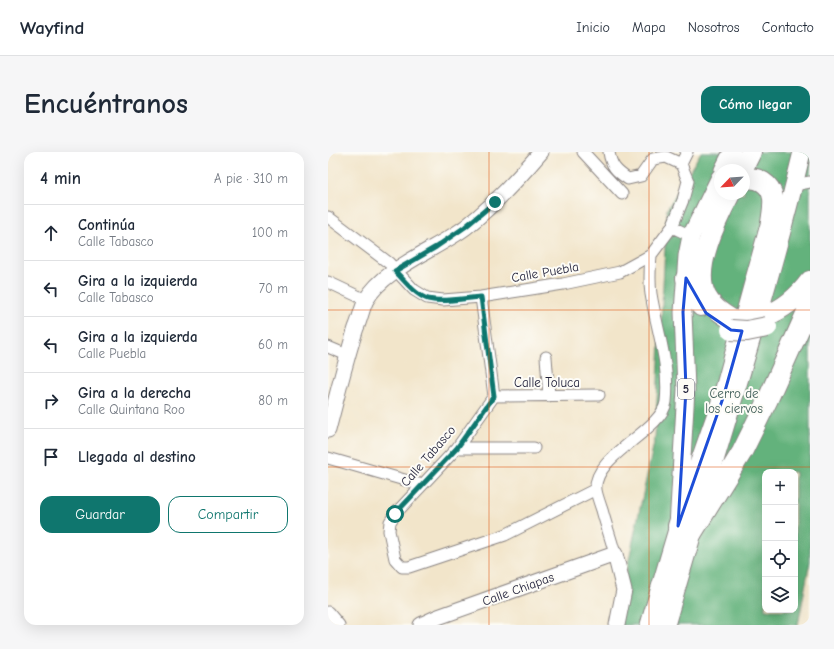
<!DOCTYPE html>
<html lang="es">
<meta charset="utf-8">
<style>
body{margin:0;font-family:"Comic Neue",sans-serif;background:#f6f6f7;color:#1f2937}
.controls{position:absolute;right:12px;bottom:12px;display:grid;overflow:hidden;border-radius:8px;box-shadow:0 4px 16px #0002}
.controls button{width:36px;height:36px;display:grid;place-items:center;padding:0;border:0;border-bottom:1px solid #e0e1e3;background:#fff;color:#1f2937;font:20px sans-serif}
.compass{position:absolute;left:386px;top:12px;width:36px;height:36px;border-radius:50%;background:#fff;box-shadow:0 4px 16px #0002;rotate:245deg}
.stop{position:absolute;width:12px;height:12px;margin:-9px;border:3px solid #0f766e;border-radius:50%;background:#fff}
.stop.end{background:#0f766e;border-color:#fff;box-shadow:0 1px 4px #0008}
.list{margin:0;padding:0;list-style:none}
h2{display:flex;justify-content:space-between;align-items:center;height:52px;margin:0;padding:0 16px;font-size:17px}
h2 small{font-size:13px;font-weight:400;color:#747a83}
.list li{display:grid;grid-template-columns:26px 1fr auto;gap:12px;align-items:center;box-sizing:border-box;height:56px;padding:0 16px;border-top:1px solid #e0e1e3}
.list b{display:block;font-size:15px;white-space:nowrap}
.list p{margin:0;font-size:13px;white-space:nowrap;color:#747a83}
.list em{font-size:13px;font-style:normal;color:#747a83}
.actions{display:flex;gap:8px;padding:12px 16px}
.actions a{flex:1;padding:9px 0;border:1px solid #0f766e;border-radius:12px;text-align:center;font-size:14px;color:#0f766e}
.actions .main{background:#0f766e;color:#fff}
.icon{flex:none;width:22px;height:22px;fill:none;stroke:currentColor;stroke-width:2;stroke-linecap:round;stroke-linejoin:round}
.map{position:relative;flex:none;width:482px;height:473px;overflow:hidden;border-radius:12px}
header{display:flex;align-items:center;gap:24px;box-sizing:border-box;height:56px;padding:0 20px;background:#fff;border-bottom:1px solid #e0e1e3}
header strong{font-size:19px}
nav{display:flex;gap:22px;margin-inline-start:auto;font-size:14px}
.intro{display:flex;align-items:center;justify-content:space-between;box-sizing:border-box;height:96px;padding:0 24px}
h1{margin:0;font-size:28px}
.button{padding:10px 18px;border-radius:12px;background:#0f766e;color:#fff;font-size:14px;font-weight:700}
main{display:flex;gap:24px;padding:0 24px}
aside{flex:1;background:#fff;border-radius:12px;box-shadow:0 4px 16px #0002}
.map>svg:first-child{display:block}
</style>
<header>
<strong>Wayfind</strong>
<nav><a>Inicio</a><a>Mapa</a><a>Nosotros</a><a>Contacto</a></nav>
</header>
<div class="intro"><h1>Encuéntranos</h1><a class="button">Cómo llegar</a></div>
<main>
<aside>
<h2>4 min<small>A pie · 310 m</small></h2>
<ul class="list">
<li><svg class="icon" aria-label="ahead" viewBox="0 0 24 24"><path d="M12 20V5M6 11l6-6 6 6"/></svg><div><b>Continúa</b><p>Calle Tabasco</p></div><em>100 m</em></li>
<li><svg class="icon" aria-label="left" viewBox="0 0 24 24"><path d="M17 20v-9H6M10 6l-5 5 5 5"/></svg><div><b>Gira a la izquierda</b><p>Calle Tabasco</p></div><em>70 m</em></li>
<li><svg class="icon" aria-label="left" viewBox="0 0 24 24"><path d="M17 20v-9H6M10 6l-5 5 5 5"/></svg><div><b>Gira a la izquierda</b><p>Calle Puebla</p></div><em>60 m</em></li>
<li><svg class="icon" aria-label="right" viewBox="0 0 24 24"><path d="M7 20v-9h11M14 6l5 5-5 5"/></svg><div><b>Gira a la derecha</b><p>Calle Quintana Roo</p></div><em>80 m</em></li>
<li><svg class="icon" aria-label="arrive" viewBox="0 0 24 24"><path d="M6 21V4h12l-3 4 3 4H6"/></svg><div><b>Llegada al destino</b></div></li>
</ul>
<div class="actions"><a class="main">Guardar</a><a>Compartir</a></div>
</aside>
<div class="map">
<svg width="482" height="473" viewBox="0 0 482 473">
<rect width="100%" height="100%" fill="#fdfcf7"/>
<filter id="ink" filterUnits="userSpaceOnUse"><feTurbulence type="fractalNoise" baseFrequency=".025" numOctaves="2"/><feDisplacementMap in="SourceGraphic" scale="8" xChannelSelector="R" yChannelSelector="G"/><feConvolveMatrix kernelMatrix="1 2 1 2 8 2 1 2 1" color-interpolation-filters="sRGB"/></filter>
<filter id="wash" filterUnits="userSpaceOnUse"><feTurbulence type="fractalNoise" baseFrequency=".012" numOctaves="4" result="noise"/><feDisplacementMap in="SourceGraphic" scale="16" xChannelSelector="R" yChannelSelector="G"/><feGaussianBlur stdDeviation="0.9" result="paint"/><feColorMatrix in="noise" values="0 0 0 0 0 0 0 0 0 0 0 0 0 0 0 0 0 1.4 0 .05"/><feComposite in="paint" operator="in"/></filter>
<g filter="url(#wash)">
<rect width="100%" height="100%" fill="#f2e5ca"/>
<!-- forest -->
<path fill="#64b27b" stroke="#436a5b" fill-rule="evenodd" d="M373,0H482V409L470,473H287L327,286L339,57ZM392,18H416V42H392ZM437,320H467V458H437Z"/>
</g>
<g filter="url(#ink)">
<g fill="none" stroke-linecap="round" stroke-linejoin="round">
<defs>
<path id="street" d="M255,0L294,42
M281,0C283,14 288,19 300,27L313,24L325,7L338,5L353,12
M466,33L482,30
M0,65L61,111L86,138L99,146L115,148L153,145L235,132L292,120L323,103L344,75L363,84
M344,75L355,48L360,29L353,12L359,0
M0,130L38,148
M153,145L166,244L129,296L67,362L62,370L61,379L67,407L74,415H81L177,383L268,337
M0,195L19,203
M218,205L221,244
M166,244L271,243
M129,296H206
M0,306L94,333
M287,402C283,387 278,373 274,358C272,352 269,344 268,338C264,304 334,279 338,250C342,212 329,179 323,142C321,129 322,116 323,103
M0,460L11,473"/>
<path id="secondary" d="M0,278C9,244 17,210 28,176C32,167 34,156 38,148C56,116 109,97 138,75C166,53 190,27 213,0
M93,473L110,465L287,402L296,438L289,473"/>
<path id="primary" d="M395,18L404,0
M321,473L350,374L358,237L355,160L359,104L363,84L392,25
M338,473C383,315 436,160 474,0"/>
<path id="highway" d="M414,18L423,0
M402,42C389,67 364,116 378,144C384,156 396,162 407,170
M358,126L367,146L373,154
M438,164C455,157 471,144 482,129
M350,374L395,246L443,71C444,63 446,54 445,46C443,32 429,23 416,28
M364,381L414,300L440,247L482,153"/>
</defs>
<!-- street casing -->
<use href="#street" stroke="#8a8482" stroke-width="13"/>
<!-- secondary casing -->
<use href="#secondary" stroke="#8a8482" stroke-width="17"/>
<!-- primary casing -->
<use href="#primary" stroke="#8a8482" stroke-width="19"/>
<!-- highway casing -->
<use href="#highway" stroke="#8a8482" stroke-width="22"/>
<!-- street -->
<use href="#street" stroke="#fff" stroke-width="11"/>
<!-- secondary -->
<use href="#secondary" stroke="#fff" stroke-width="15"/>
<!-- primary -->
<use href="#primary" stroke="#fff" stroke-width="17"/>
<!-- highway -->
<use href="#highway" stroke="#fff" stroke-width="20"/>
<defs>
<path id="highway-bridge" d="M403,178L419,179L439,175"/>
</defs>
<!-- highway-bridge casing -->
<use href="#highway-bridge" stroke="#8a8482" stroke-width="22" stroke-linecap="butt"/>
<!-- highway-bridge -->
<use href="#highway-bridge" stroke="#fff" stroke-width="20"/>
</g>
</g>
<g fill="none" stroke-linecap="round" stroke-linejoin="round" filter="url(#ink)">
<!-- route -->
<path stroke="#0f766e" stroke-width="5" d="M67,362L129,296L166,244L153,145C137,146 116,151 100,147C87,143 76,128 67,119L108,95L137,75L167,50"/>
</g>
<!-- marked area -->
<path fill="none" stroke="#1d4ed8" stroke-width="3" stroke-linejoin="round" d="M358,126L378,161L403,178L414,179L395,246L350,374L358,237L355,160Z"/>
<!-- grid -->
<path fill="none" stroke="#de560e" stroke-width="1" stroke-opacity="0.55" d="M161,0V473M321,0V473M0,158H482M0,315H482"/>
<g text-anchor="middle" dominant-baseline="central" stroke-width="4" stroke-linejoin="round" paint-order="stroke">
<!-- shield labels -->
<rect fill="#fdfcf7" stroke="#646373" stroke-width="1" x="350" y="227" width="16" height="20" rx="3"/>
<g font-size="12" font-weight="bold" fill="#22223b">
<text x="358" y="237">5</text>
</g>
<!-- street labels -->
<g font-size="13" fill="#22223b" stroke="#fdfcf7">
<text transform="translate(217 120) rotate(-10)">Calle Puebla</text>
<text x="219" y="230">Calle Toluca</text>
<text transform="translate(100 304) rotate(-49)">Calle Tabasco</text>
<text transform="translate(190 437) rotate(-20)">Calle Chiapas</text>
</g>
<!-- park labels -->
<g font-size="13" fill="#415f59" stroke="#fdfcf7">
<text x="406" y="241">Cerro de<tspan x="406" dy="15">los ciervos</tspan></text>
</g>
</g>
</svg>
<div class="controls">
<button>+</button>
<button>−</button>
<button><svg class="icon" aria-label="locate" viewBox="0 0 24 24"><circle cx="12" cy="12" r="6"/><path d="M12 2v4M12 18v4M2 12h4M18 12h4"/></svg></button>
<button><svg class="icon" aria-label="layers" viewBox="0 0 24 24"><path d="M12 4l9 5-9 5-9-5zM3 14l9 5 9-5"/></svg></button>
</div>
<svg class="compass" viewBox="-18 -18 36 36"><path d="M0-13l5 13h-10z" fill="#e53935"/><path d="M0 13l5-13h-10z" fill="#747a83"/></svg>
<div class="stop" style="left:67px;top:362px"></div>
<div class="stop end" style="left:167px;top:50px"></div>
</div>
</main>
